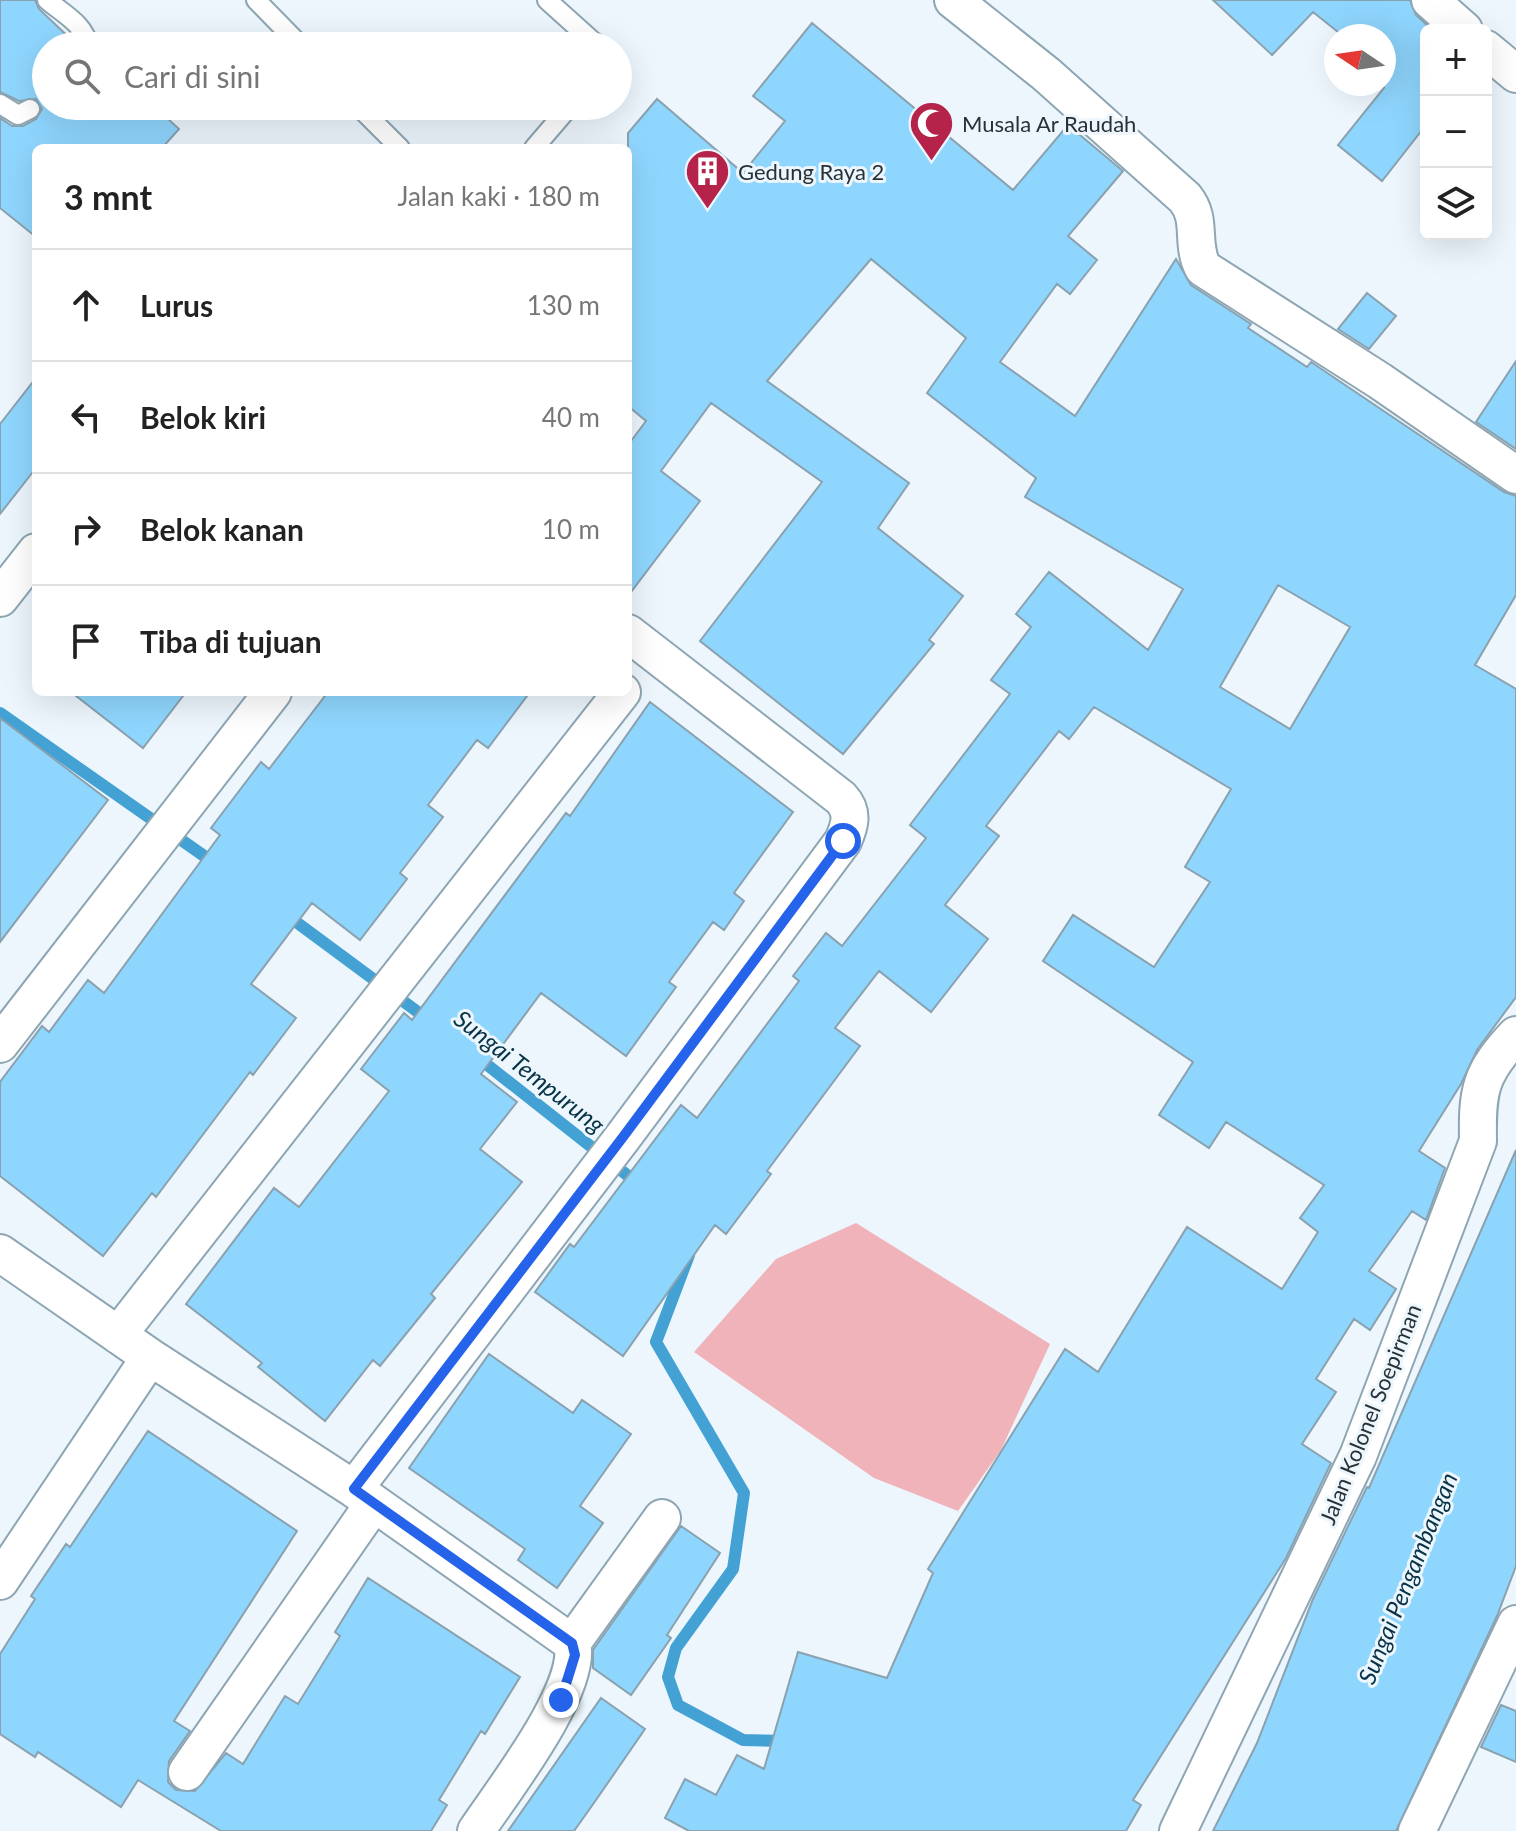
<!DOCTYPE html>
<html lang="id">
<meta charset="utf-8">
<style>
body{margin:0;font-family:Lato,sans-serif;background:#f2f2f2;color:#222}
.controls{position:absolute;right:24px;top:24px;display:grid;overflow:hidden;border-radius:12px;box-shadow:0 8px 32px #0002}
.controls button{width:72px;height:72px;display:grid;place-items:center;padding:0;border:0;border-bottom:2px solid #e0e0e0;background:#fff;color:#222;font:40px sans-serif}
.compass{position:absolute;left:1324px;top:24px;width:72px;height:72px;border-radius:50%;background:#fff;box-shadow:0 8px 32px #0002;rotate:283deg}
.stop{position:absolute;width:24px;height:24px;margin:-18px;border:6px solid #2563eb;border-radius:50%;background:#fff}
.stop.end{background:#2563eb;border-color:#fff;box-shadow:0 2px 8px #0008}
.list{margin:0;padding:0;list-style:none}
h2{display:flex;justify-content:space-between;align-items:center;height:104px;margin:0;padding:0 32px;font-size:34px}
h2 small{font-size:26px;font-weight:400;color:#767676}
.list li{display:grid;grid-template-columns:52px 1fr auto;gap:24px;align-items:center;box-sizing:border-box;height:112px;padding:0 32px;border-top:2px solid #e0e0e0}
.list b{display:block;font-size:30px;white-space:nowrap}
.list em{font-size:26px;font-style:normal;color:#767676}
.icon{flex:none;width:44px;height:44px;fill:none;stroke:currentColor;stroke-width:2;stroke-linecap:round;stroke-linejoin:round}
.map{position:relative;flex:none;width:1516px;height:1831px;overflow:hidden}
.search{position:absolute;background:#fff;box-shadow:0 8px 32px #0002;left:32px;top:32px;width:600px;height:88px;display:flex;align-items:center;gap:20px;box-sizing:border-box;padding:0 28px;border-radius:44px;color:#767676;font-size:30px}
.panel{position:absolute;background:#fff;box-shadow:0 8px 32px #0002;left:32px;top:144px;width:600px;height:552px;border-radius:12px}
.map>svg:first-child{display:block}
</style>
<div class="map">
<svg width="1516" height="1831" viewBox="0 0 1516 1831">
<rect width="100%" height="100%" fill="#ecf6fc"/>
<!-- green -->
<path fill="#f1b3ba" d="M856,1223L1050,1344L1001,1450L958,1511L874,1478L694,1352L776,1259Z"/>
<g fill="none" stroke-linecap="round" stroke-linejoin="round">
<!-- stream -->
<path stroke="#43a2d3" stroke-width="12" d="M0,713L217,865
M284,913L430,1021
M476,1056L641,1186
M689,1255L656,1342L744,1493L733,1569L676,1648L668,1677L678,1705L743,1740L789,1741"/>
</g>
<!-- building -->
<path fill="#8fd6fe" stroke="#8aa1af" stroke-width="2" fill-rule="evenodd" d="M0,0H35L39,9L75,43L76,46H46V106H154L179,129L162,148H36V237L0,208V118L12,126H23L36,119L42,109L36,99L19,101L0,92Z
M1213,0H1410L1416,15L1427,25L1426,125L1382,181L1338,145L1384,88V36H1343L1313,12L1272,55Z
M812,23L1013,190L1068,125L1123,171L1068,236L1097,260L1070,294L1057,284L1000,362L1075,416L1176,259L1191,285L1251,324L1248,328L1307,367L1311,362L1504,492L1516,496V595L1475,665L1516,689V997L1477,1050L1461,1084L1419,1151L1445,1168L1426,1220L1412,1211L1369,1271L1396,1289L1370,1330L1354,1319L1316,1379L1336,1392L1302,1444L1331,1463L1286,1558L1133,1800L1141,1805L1126,1831H689L665,1818L685,1779L716,1795L737,1755L764,1769L798,1652L887,1678L933,1573L928,1569L1065,1349L1098,1372L1187,1227L1282,1289L1318,1232L1300,1218L1324,1185L1226,1122L1209,1148L1159,1115L1193,1062L1043,961L1073,915L1154,967L1210,882L1185,867L1231,789L1094,707L1069,739L1059,731L986,826L999,836L945,905L988,939L931,1012L879,971L835,1028L860,1046L767,1171L771,1174L726,1234L715,1225L623,1356L535,1292L570,1244L574,1247L681,1105L697,1118L799,981L793,976L826,933L842,946L926,838L910,825L1010,694L991,680L1031,627L1016,614L1049,572L1148,650L1183,589L1025,497L1036,478L927,393L966,338L871,259L767,381L909,483L878,528L963,596L929,640L934,644L843,754L700,641L822,482L711,403L661,471L700,501L628,596V445L646,421L628,406V133L657,99L743,173L785,121L753,96ZM1278,585L1350,627L1290,729L1220,687Z
M1367,293L1396,316L1369,349L1338,329Z
M1516,361V449L1476,422Z
M36,378V468L0,514V424Z
M71,692H186L143,748Z
M328,692H530L488,748L477,740L428,805L443,817L400,873L407,879L360,940L312,903L251,984L296,1018L253,1075L250,1072L156,1197L152,1193L103,1256L0,1176V1082L42,1026L49,1032L88,980L104,993L220,835L211,828L261,762L269,769Z
M650,702L793,812L734,893L744,901L724,930L713,922L669,982L676,987L626,1056L541,993L481,1074L517,1102L480,1149L522,1182L431,1294L435,1298L380,1366L373,1360L325,1421L258,1367L262,1363L186,1304L274,1188L299,1207L389,1091L361,1069L404,1013L412,1020L566,813L570,816Z
M0,718L108,800L0,942Z
M1516,1150V1566L1497,1616L1396,1831H1213L1257,1743L1313,1599L1367,1487L1369,1488Z
M489,1354L573,1413L582,1400L631,1434L580,1506L603,1523L557,1588L518,1560L525,1549L409,1468Z
M148,1431L297,1531L174,1721L190,1731L169,1761L168,1782L176,1790L195,1791L226,1753L243,1764L285,1696L298,1704L340,1636L335,1632L368,1578L520,1677L485,1734L481,1731L439,1800L447,1805L431,1831H221L138,1780L121,1807L38,1752L35,1757L0,1734V1654L35,1599L31,1596L66,1544L70,1547Z
M681,1526L720,1553L667,1635L671,1638L631,1695L593,1668V1650Z
M601,1698L645,1729L596,1800L574,1831H508Z
M1501,1705L1516,1711V1762L1481,1747Z"/>
<g fill="none" stroke-linecap="round" stroke-linejoin="round">
<defs>
<path id="service" d="M47,0C62,13 86,25 88,46
M256,0L301,46
M547,0L598,46
M0,104L18,115L30,109
M358,106L400,148
M534,148L570,106"/>
<path id="minor" d="M953,0L1046,74L1185,198C1203,220 1190,243 1203,268L1380,381L1516,475
M1430,0L1464,30
M1486,49L1516,74
M0,598L36,552
M0,1044L273,692
M0,1253L150,1357L354,1489L572,1643C584,1687 502,1792 476,1831
M118,1335L622,692
M354,1489L623,1137L843,841C850,825 854,812 841,798L628,633
M0,1581L150,1357
M572,1643L662,1518
M187,1772L374,1503
M1178,1831L1358,1456L1478,1141C1477,1090 1480,1073 1516,1035
M1417,1831L1516,1624"/>
</defs>
<!-- service casing -->
<use href="#service" stroke="#8ea6b3" stroke-width="22"/>
<!-- minor casing -->
<use href="#minor" stroke="#8ea6b3" stroke-width="40"/>
<!-- service -->
<use href="#service" stroke="#fff" stroke-width="18"/>
<!-- minor -->
<use href="#minor" stroke="#fff" stroke-width="36"/>
</g>
<g fill="none" stroke-linecap="round" stroke-linejoin="round">
<!-- route -->
<path stroke="#2563eb" stroke-width="10" d="M561,1700L575,1655L572,1643L354,1489L623,1137L843,841"/>
</g>
<!-- icons -->
<defs>
<symbol id="mosque-pin" viewBox="-11 -11 22 30"><path d="M0 17L-7.5 6A9.5 9.5 0 1 1 7.5 6Z" fill="#b5234b" stroke="#ecf6fc"/><path d="M3.5-4.9A6 6 0 1 0 3.5 4.9A5 5 0 1 1 3.5-4.9Z" fill="#fff"/></symbol>
<symbol id="building-pin" viewBox="-11 -11 22 30"><path d="M0 17L-7.5 6A9.5 9.5 0 1 1 7.5 6Z" fill="#b5234b" stroke="#ecf6fc"/><path d="M-4-6H4V6H1V3H-1V6H-4ZM-2.5-4.3h1.7v1.8h-1.7ZM.8-4.3h1.7v1.8H.8ZM-2.5-1h1.7V.8h-1.7ZM.8-1h1.7V.8H.8Z" fill="#fff"/></symbol>
</defs>
<g fill-rule="evenodd">
<use href="#mosque-pin" x="906" y="98" width="51" height="69"/>
<use href="#building-pin" x="682" y="146" width="51" height="69"/>
</g>
<g text-anchor="middle" dominant-baseline="central" stroke-width="6" stroke-linejoin="round" paint-order="stroke">
<!-- poi labels -->
<g font-size="22" fill="#273136" stroke="#ecf6fc" text-anchor="start">
<text x="962" y="123">Musala Ar Raudah</text>
<text x="738" y="171">Gedung Raya 2</text>
</g>
<!-- street labels -->
<g font-size="22" fill="#273136" stroke="#ecf6fc">
<text transform="translate(1370 1414) rotate(-68)">Jalan Kolonel Soepirman</text>
</g>
<!-- water labels -->
<g font-size="24" font-style="italic" fill="#083347" stroke="#ecf6fc">
<text transform="translate(530 1071) rotate(38)">Sungai Tempurung</text>
<text transform="translate(1407 1578) rotate(-68)">Sungai Pengambangan</text>
</g>
</g>
</svg>
<div class="controls">
<button>+</button>
<button>−</button>
<button><svg class="icon" aria-label="layers" viewBox="0 0 24 24"><path d="M12 4l9 5-9 5-9-5zM3 14l9 5 9-5"/></svg></button>
</div>
<svg class="compass" viewBox="-18 -18 36 36"><path d="M0-13l5 13h-10z" fill="#e53935"/><path d="M0 13l5-13h-10z" fill="#767676"/></svg>
<div class="stop" style="left:843px;top:841px"></div>
<div class="stop end" style="left:561px;top:1700px"></div>
<div class="search"><svg class="icon" aria-label="search" viewBox="0 0 24 24"><circle cx="10" cy="10" r="6"/><path d="M15 15l6 6"/></svg>Cari di sini</div>
<section class="panel">
<h2>3 mnt<small>Jalan kaki · 180 m</small></h2>
<ul class="list">
<li><svg class="icon" aria-label="ahead" viewBox="0 0 24 24"><path d="M12 20V5M6 11l6-6 6 6"/></svg><div><b>Lurus</b></div><em>130 m</em></li>
<li><svg class="icon" aria-label="left" viewBox="0 0 24 24"><path d="M17 20v-9H6M10 6l-5 5 5 5"/></svg><div><b>Belok kiri</b></div><em>40 m</em></li>
<li><svg class="icon" aria-label="right" viewBox="0 0 24 24"><path d="M7 20v-9h11M14 6l5 5-5 5"/></svg><div><b>Belok kanan</b></div><em>10 m</em></li>
<li><svg class="icon" aria-label="arrive" viewBox="0 0 24 24"><path d="M6 21V4h12l-3 4 3 4H6"/></svg><div><b>Tiba di tujuan</b></div></li>
</ul>
</section>
</div>
